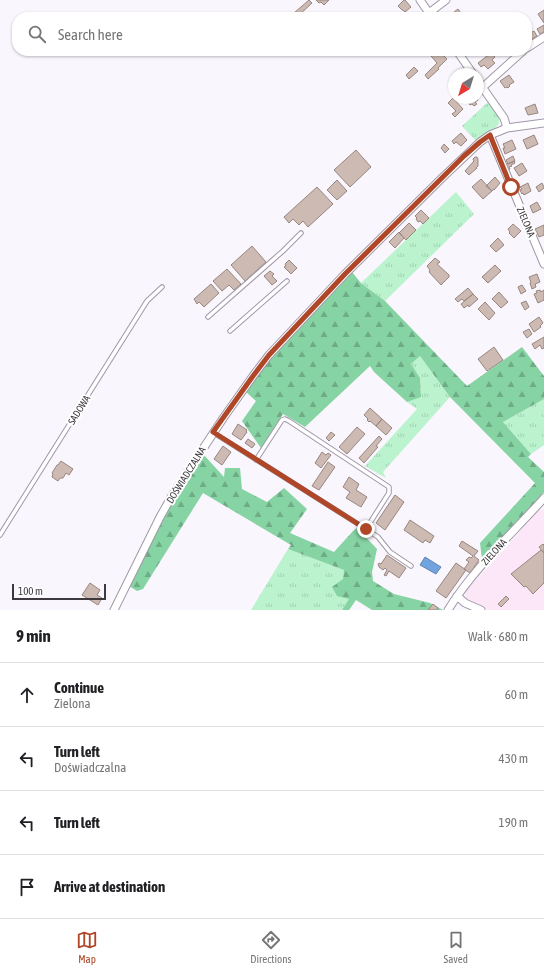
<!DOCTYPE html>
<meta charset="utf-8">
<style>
body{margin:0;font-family:"Asap Condensed",sans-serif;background:#f2f2f2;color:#202124}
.compass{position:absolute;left:448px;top:68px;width:36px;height:36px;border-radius:50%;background:#fff;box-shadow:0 1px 3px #0004;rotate:218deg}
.scale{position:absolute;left:12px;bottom:10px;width:94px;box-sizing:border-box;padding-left:4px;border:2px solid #3d393f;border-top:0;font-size:11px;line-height:14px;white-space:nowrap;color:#3d393f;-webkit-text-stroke:3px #fff;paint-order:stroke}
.stop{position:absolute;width:12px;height:12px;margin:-9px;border:3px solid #ae4627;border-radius:50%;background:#fff}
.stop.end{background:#ae4627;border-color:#fff;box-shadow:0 1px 4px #0008}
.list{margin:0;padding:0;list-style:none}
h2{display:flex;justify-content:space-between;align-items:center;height:52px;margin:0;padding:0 16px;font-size:17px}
h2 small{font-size:13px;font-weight:400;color:#757577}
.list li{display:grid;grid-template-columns:26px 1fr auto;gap:12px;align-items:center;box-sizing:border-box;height:64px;padding:0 16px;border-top:1px solid #e0e0e0}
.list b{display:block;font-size:15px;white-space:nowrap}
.list p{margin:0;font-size:13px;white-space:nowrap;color:#757577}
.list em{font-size:13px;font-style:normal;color:#757577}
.icon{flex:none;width:22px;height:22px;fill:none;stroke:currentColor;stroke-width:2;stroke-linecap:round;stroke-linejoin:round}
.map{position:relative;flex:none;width:544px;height:610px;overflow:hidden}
.search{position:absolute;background:#fff;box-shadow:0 1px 3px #0004;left:12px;right:12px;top:12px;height:44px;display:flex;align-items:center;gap:10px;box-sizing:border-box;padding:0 14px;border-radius:16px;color:#757577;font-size:15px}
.sheet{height:308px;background:#fff}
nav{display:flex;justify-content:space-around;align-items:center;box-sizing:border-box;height:56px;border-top:1px solid #e0e0e0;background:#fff;font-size:11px;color:#757577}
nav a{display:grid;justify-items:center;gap:2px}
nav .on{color:#ae4627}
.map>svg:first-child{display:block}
</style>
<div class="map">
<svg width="544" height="610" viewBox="0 0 544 610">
<defs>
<pattern id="grass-tufts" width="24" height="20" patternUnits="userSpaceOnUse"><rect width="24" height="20" fill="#baf3ce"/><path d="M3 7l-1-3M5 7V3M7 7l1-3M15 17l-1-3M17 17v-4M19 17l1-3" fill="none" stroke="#a1d1b2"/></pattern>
<pattern id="forest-firs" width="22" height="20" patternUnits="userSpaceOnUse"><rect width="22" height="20" fill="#86d3a3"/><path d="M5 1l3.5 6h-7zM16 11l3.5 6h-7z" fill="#6fac86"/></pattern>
</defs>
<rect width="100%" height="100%" fill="#faf6fd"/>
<!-- industrial -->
<path fill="#fbe7f7" d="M544,508V610H488L475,604L465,597L466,591L539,510H542Z"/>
<!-- grass -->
<path fill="url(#grass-tufts)" d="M488,102C491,107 496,112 499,118C503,127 482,137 476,141L462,126Z
M456,192L474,214L385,301L361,283Z
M420,356L450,397L383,472L386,478L365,466L417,409L407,402L421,396L420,378L411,364Z
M544,399V445L531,454L503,422Z
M288,549L344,570L343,579L350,599L342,610H251Z"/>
<!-- forest -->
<path fill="url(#forest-firs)" d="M352,272L361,283L385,301L467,386L522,347L544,376V399L503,422L531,454L528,457L544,472V492L482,559L480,543L535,483L450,397L420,356L411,364L420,378L421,397L407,402L374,372L370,366L305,427L283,414L261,448L242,421L256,401L246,392L270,359Z
M203,454L224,477L225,468H240L242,489L267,502L284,488L307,509L290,533L334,552L353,531L357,528L377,549L372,572L373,581L394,594L430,603L443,610H372L356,600L349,610H342L349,599L337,596L332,587L343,579L344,570L288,549L291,545L203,493L143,589L137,591L129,586L175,497Z"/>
<!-- water -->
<path fill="#71a4df" stroke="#6184af" d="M425,557L441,567L436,574L420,565Z"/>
<!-- building -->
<path fill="#cdbab2" stroke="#98867f" d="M309,0L312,3L297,17L294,13Z
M316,0H329L324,5L321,2L319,3Z
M404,0H405L411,7L405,12L403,10H402L398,6Z
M458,9L463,16L462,17H458L454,12Z
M544,10V23L538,14Z
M544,25V32L540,34L537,29Z
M534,31L537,36L527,42V35Z
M438,51H439L447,59L438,68L439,69L428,79L425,75L437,63L431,56Z
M491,53L495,57L492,60L495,63L488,69L484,65L481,67L478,63Z
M414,67L418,71L409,79L406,75Z
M509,75L514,82L509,85L510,86L508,88L507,87L505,88L500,81Z
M453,98L463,109L455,117L452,114L456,111L448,103Z
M465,98H477L478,100L475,102L477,104L474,106L472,104L470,105Z
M535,104L538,113L528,115L525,108Z
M461,133L467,140L461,146L456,142L454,144L452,141Z
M534,135L538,144L527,149L523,140Z
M512,140L516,149L505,154L503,148H505L503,144Z
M444,144L449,149L445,153L441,148Z
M356,150L371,167L350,187L334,170Z
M513,156L515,161L508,164L506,160Z
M475,157H477L478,159V166L476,168H477L469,175L465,171L474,161L473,159Z
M514,161L515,163L511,165L512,166L509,167L510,169L507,170L505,165Z
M522,163L527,171L519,176L514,168Z
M495,177L500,183L494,190V189L492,191L486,186Z
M481,179L492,191L483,199L472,187Z
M337,180L347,191L337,200L327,190Z
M528,183L531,191L524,195L523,193L522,194L520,190L522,189L520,187Z
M542,183L544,187V188L539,192L536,187Z
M317,187L333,204L308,227L303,221L299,225L293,219L289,223L284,217Z
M537,202L541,209L533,213L530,206Z
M421,210L429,218L423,224L420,221L418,222L416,219L417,218L415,216Z
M409,223L416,230L406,240L399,233Z
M513,224L521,231L514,238L509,233L510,232L508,229Z
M544,225V235L539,237L535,229Z
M399,232L404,238L395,248L389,242Z
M498,238L504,245L496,252L490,246Z
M252,246L266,262L245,281L231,265Z
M435,258L440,262L437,264L449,275V277L441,285L429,272L430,270L427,266Z
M289,260L297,268L291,274L284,267L286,266L285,264Z
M495,265L501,271L488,283L482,277Z
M227,269L241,284L234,290L229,285L222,291L213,281Z
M270,271L274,274L272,276L277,281L272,285L264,276Z
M537,274L540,282L535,284L536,287L532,289L530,283L531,282L529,277Z
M211,284L219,293L204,307L199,302L197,304L194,299Z
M522,285L526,291L521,294L518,287Z
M468,288L473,294L464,301L462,299L458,302L455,299Z
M540,290L541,292L544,290V300L538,303L534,294L537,293L536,291Z
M499,292L508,302L501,308L492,299Z
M473,294L478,299L469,307L468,305L464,308L461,304Z
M526,301L529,307L525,310L521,303Z
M485,302L495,313L489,320L478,309Z
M539,317L543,323L540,326L541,327L534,332L529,324Z
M529,329L532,334L527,338L523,332Z
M544,337V348L542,349L540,345L535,349L532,344Z
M494,347L503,360L487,371L478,359Z
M370,408L382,419L376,426L370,421L369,422L367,420L368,419L364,415Z
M382,419L392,428L386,435L376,426Z
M238,424L247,430L246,431L247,432L241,440L232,434Z
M357,427L365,434L347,454L339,447Z
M331,432L335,435L329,441L326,438Z
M379,436L382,439L376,446L378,447L364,463L359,458Z
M248,439L255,444L252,448L245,443Z
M223,446L231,452L222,465L214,459Z
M322,452L326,455L328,453L331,455L321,468L315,463Z
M61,461L73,469L69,475L66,473L63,478H60L58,481L52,477L53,474L52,473L57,465H58Z
M328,462L335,467L319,490L312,486Z
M349,477L359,484L356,490L367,497L361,507L346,498L350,492L343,487Z
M395,495L404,502L385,530L376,523Z
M410,520L434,536L430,543L425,540L423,543L404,530Z
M462,541L478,551L474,556L479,560L470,573L464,569L469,562L466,560L469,557L471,558L473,556L459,546Z
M543,544L544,545V553L539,547Z
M541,550L544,553V583L533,594L526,586L524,587L511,574Z
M387,555L406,568L399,578L389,571L386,576L384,575L387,570L385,568L383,570L379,567V566L378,565L379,563L381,564Z
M456,563L466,570L446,598L436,591Z
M90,583L100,590L97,595L102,598L98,605L82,595Z
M506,596L509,599L501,607L498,604Z
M433,604L438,608L437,610H428Z"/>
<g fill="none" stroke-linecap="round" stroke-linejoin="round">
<defs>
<path id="lane" d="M208,317L283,251L301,233
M230,331L287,281
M214,433L366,529L378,537L390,552L411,566
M256,460L282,420L285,419L289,421L389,487V493L387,496L366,529
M0,535L147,301L162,287"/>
<path id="street" d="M420,0L431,16
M429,13L446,0
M527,48L544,37
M457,51L473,74
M478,81L504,118L507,128
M483,87L523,51
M490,135L544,264
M457,596L465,603L481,610
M114,610L160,517L173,494L224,417L253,376L269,355L345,274L443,177L480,142L490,135L507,128L544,123
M448,610C474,568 511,535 544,498"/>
</defs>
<!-- lane casing -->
<use href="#lane" stroke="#a097a7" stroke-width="5.5"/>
<!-- street casing -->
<use href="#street" stroke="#a097a7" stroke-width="9"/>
<!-- lane -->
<use href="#lane" stroke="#fff" stroke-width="3.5"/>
<!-- street -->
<use href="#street" stroke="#fff" stroke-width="7"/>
</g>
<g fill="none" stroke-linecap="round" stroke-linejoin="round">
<!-- route -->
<path stroke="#ae4627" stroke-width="5" d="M366,529L213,432L253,376L269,355L345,274L464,156L480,142L490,135L511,187"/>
</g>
<g text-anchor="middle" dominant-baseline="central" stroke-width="4" stroke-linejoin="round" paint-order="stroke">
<!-- street labels -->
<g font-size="10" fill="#3d393f" stroke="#fff">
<text transform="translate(526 222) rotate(67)">ZIELONA</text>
<text transform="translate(79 410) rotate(-58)">SADOWA</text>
<text transform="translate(186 475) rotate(-58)">DOŚWIADCZALNA</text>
<text transform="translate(494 552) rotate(-48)">ZIELONA</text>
</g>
</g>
</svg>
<svg class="compass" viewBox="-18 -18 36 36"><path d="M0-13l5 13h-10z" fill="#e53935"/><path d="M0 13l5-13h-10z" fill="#757577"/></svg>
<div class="scale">100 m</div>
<div class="stop" style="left:511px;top:187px"></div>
<div class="stop end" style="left:366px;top:529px"></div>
<div class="search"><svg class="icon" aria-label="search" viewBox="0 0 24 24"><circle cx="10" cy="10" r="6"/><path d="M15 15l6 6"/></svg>Search here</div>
</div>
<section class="sheet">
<h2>9 min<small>Walk · 680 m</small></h2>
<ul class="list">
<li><svg class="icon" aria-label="ahead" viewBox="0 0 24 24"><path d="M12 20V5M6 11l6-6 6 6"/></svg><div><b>Continue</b><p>Zielona</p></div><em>60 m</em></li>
<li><svg class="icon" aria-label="left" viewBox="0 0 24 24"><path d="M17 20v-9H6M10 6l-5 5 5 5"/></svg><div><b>Turn left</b><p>Doświadczalna</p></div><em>430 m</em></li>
<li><svg class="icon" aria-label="left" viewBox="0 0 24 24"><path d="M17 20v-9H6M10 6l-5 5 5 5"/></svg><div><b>Turn left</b></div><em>190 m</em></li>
<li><svg class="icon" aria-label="arrive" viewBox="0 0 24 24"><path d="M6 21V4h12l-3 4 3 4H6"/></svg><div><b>Arrive at destination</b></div></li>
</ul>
</section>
<nav>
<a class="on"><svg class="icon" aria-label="map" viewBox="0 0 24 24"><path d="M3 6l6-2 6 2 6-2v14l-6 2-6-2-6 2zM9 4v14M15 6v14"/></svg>Map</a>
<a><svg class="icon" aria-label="directions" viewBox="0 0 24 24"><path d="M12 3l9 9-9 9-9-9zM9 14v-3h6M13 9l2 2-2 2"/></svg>Directions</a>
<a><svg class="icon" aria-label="saved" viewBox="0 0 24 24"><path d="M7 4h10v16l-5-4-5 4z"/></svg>Saved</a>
</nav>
